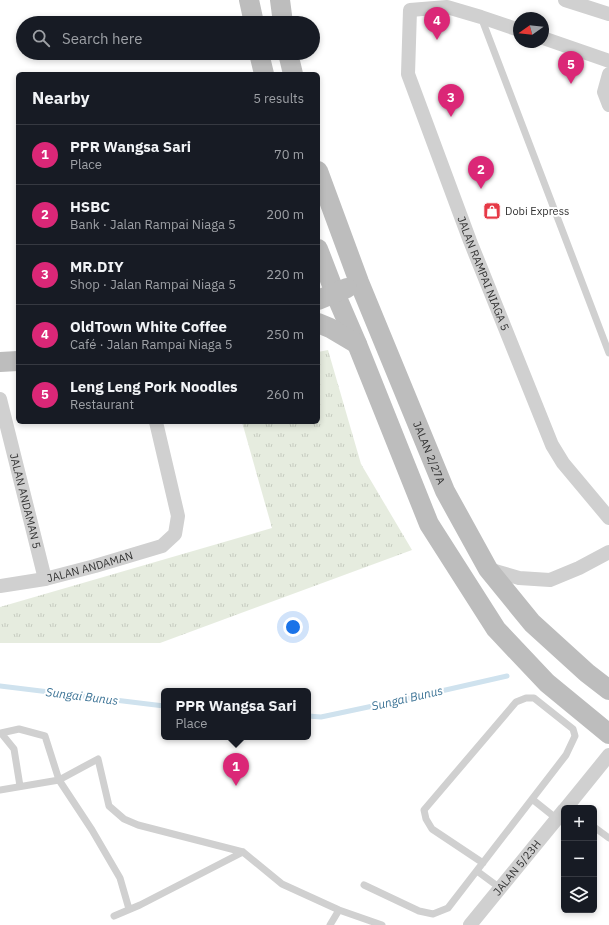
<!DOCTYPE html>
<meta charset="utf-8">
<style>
body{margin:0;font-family:"IBM Plex Sans",sans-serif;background:#20242c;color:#f1f3f6}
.controls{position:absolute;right:12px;bottom:12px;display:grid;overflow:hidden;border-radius:6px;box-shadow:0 2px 6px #0003}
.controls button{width:36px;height:36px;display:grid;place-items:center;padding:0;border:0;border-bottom:1px solid #363941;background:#171b24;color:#f1f3f6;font:20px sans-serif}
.compass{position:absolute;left:513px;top:12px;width:36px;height:36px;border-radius:50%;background:#171b24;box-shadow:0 2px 6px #0003;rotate:255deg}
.you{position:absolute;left:293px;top:627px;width:14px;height:14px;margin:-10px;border:3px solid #fff;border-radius:50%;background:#1a73e8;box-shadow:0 0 0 6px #1a73e833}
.badge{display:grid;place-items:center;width:26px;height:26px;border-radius:50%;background:#db2777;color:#fff;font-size:13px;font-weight:700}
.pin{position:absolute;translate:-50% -33px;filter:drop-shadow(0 1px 2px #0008)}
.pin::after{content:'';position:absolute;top:21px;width:14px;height:12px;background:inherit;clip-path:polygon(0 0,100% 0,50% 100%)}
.popup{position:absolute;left:161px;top:688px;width:150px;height:52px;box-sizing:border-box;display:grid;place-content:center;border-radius:6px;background:#171b24;filter:drop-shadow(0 1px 3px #0005);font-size:13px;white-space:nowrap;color:#9ea1a6}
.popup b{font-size:15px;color:#f1f3f6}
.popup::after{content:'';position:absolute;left:50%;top:100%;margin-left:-8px;border:8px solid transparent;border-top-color:#171b24}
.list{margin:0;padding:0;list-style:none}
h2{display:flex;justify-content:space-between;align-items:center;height:52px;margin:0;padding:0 16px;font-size:17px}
h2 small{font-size:13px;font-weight:400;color:#9ea1a6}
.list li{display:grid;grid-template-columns:26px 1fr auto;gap:12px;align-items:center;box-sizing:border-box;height:60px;padding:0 16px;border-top:1px solid #363941}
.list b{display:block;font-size:15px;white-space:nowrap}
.list p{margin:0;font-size:13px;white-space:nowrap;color:#9ea1a6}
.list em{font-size:13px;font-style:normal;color:#9ea1a6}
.icon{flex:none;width:22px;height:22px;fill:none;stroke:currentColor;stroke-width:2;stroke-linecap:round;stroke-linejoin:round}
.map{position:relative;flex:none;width:609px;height:925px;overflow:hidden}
.search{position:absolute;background:#171b24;box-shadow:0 2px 6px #0003;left:16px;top:16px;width:304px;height:44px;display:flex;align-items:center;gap:10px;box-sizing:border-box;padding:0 14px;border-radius:22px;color:#9ea1a6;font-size:15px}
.panel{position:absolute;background:#171b24;box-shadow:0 2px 6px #0003;left:16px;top:72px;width:304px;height:352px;border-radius:6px}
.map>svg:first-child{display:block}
</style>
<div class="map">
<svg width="609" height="925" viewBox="0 0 609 925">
<defs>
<pattern id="park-tufts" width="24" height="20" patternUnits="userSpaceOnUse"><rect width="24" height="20" fill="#e6ecdf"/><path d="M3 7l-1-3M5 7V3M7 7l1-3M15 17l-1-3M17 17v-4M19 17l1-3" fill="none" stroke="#c6cbc0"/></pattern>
</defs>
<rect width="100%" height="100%" fill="#fff"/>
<!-- park -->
<path fill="url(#park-tufts)" d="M328,350L361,464L412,550L160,643H0V607L272,528L242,422H318V352Z"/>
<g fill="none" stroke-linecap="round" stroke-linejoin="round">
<!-- stream -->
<path stroke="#cfe2ee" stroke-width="5" d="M0,686L164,706
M308,716L321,717L406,699L507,676"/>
<!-- lane -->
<path stroke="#d0d0d0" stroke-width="7" d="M481,17L609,353
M20,786L14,749L1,733L19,729L45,736L59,780L98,759L109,806L124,819L138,825L243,852L282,884L339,910L382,925
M0,790L59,780L92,830L120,878L129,909
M532,799L557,819
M594,827L609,838
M477,871L500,888
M364,885L419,911L433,914L448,908L566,755L575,736L573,729L534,698H526L516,702L424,810L426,819L432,829L483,863
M114,916L140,905L243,852
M330,925L339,910"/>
<!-- street -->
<g stroke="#d0d0d0" stroke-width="14">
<path d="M565,0L609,14"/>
<path id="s1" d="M519,30L481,17L447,7L410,10L408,74L470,241L552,445L563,463L609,518"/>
<path d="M543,38L609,61"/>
<path d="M609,74L604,92L609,105"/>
<path id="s2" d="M0,399L45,579"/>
<path d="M488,569L519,578L550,580L579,568L609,552"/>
<path id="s3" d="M0,586L45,579L95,566L162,546L175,534L178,516L156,422"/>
<path d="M566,808L609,755"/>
<path id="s4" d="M470,925L564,810"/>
</g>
<!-- secondary -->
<g stroke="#bdbdbd" stroke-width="20">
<path d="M249,0L254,23"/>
<path d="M280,0L283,23"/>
<path d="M259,53L264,74"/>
<path d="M288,53L293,74"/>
<path id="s5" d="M318,171L359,282L445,491L488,569L532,623L587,673L609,690"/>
<path d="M318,249L335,293L357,344L429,524L496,629L547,683L609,734"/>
<path d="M318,300L347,288"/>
<path d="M318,323L330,328L357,344"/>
<path d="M0,362L18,361"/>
</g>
</g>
<!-- icons -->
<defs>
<symbol id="shop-square" viewBox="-11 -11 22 22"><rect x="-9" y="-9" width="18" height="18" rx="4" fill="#e63946" stroke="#fff"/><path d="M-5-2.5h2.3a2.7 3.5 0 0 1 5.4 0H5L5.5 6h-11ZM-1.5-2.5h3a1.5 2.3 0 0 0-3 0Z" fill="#fff"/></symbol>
</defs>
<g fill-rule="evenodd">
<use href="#shop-square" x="482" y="201" width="20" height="20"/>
</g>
<g text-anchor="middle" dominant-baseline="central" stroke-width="4" stroke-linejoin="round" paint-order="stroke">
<!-- poi labels -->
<g font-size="11" fill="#333" stroke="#fff" text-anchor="start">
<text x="505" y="211">Dobi Express</text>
</g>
<!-- street labels -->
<g font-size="11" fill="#333" stroke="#fff">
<text stroke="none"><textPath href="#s1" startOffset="390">JALAN RAMPAI NIAGA 5</textPath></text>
<text stroke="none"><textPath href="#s5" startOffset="303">JALAN 2/27A</textPath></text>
<text stroke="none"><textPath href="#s2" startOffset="105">JALAN ANDAMAN 5</textPath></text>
<text stroke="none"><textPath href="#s3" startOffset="92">JALAN ANDAMAN</textPath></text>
<text stroke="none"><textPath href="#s4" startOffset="74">JALAN 5/23H</textPath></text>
</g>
<!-- water labels -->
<g font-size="12" font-style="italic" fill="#3f7597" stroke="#fff">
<text transform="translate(82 696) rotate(7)">Sungai Bunus</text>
<text transform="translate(407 698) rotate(-13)">Sungai Bunus</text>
</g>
</g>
</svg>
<div class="controls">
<button>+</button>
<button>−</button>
<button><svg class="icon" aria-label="layers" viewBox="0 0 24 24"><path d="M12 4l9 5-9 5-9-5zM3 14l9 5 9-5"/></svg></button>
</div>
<svg class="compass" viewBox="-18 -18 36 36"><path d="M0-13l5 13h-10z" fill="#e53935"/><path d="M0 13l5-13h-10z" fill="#9ea1a6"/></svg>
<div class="you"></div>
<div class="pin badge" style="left:236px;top:786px">1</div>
<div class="popup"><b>PPR Wangsa Sari</b>Place</div>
<div class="pin badge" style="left:481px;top:189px">2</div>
<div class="pin badge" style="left:451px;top:117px">3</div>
<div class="pin badge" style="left:437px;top:40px">4</div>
<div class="pin badge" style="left:571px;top:84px">5</div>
<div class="search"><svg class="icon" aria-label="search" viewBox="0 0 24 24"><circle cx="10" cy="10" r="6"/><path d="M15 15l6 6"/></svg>Search here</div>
<section class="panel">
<h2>Nearby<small>5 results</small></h2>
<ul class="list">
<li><span class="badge">1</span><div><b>PPR Wangsa Sari</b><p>Place</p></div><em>70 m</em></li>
<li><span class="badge">2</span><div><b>HSBC</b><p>Bank · Jalan Rampai Niaga 5</p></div><em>200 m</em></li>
<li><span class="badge">3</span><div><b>MR.DIY</b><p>Shop · Jalan Rampai Niaga 5</p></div><em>220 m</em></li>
<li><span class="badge">4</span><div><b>OldTown White Coffee</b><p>Café · Jalan Rampai Niaga 5</p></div><em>250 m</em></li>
<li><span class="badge">5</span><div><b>Leng Leng Pork Noodles</b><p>Restaurant</p></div><em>260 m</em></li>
</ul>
</section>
</div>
